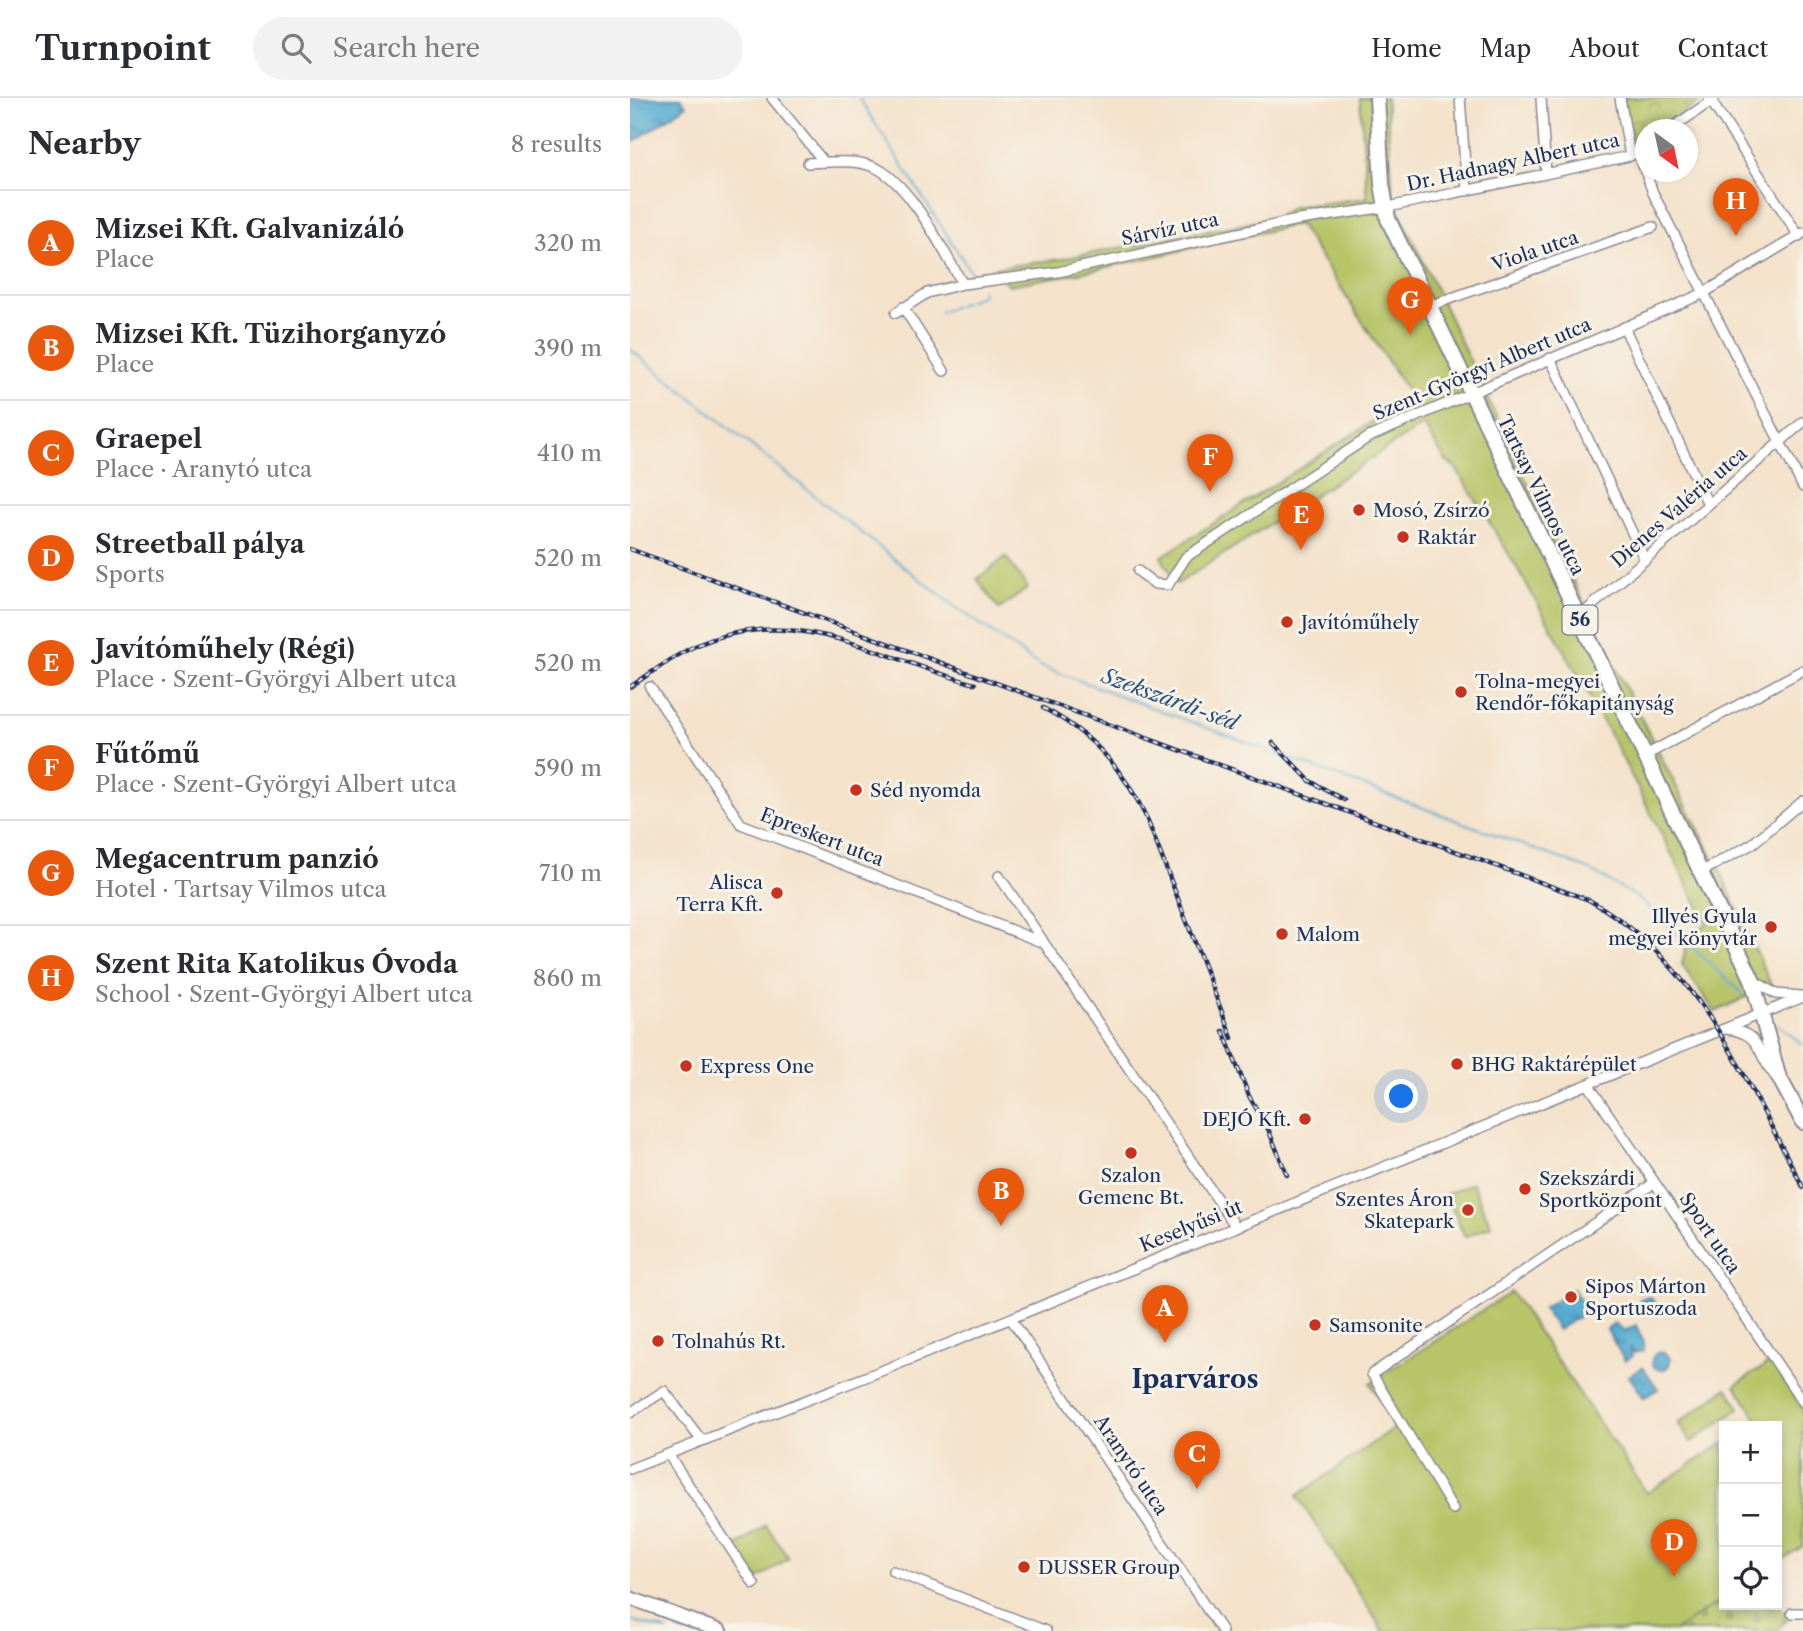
<!DOCTYPE html>
<meta charset="utf-8">
<style>
body{margin:0;font-family:"Libre Caslon Text",serif;background:#f2f2f3;color:#2b2b33}
.controls{position:absolute;right:21px;bottom:21px;display:grid;overflow:hidden;border-radius:0px;box-shadow:0 4px 10px #0003}
.controls button{width:63px;height:63px;display:grid;place-items:center;padding:0;border:0;border-bottom:2px solid #e1e1e2;background:#fff;color:#2b2b33;font:35px sans-serif}
.compass{position:absolute;left:1005px;top:21px;width:63px;height:63px;border-radius:50%;background:#fff;box-shadow:0 4px 10px #0003;rotate:147deg}
.you{position:absolute;left:772px;top:999px;width:24px;height:24px;margin:-18px;border:5px solid #fff;border-radius:50%;background:#1a73e8;box-shadow:0 0 0 10px #1a73e833}
.badge{display:grid;place-items:center;width:46px;height:46px;border-radius:50%;background:#ea580c;color:#fff;font-size:23px;font-weight:700}
.pin{position:absolute;translate:-50% -58px;filter:drop-shadow(0 2px 4px #0008)}
.pin::after{content:'';position:absolute;top:37px;width:24px;height:21px;background:inherit;clip-path:polygon(0 0,100% 0,50% 100%)}
.list{margin:0;padding:0;list-style:none}
h2{display:flex;justify-content:space-between;align-items:center;height:91px;margin:0;padding:0 28px;font-size:30px}
h2 small{font-size:23px;font-weight:400;color:#7c7c81}
.list li{display:grid;grid-template-columns:46px 1fr auto;gap:21px;align-items:center;box-sizing:border-box;height:105px;padding:0 28px;border-top:2px solid #e1e1e2}
.list b{display:block;font-size:26px;white-space:nowrap}
.list p{margin:0;font-size:23px;white-space:nowrap;color:#7c7c81}
.list em{font-size:23px;font-style:normal;color:#7c7c81}
.icon{flex:none;width:38px;height:38px;fill:none;stroke:currentColor;stroke-width:2;stroke-linecap:round;stroke-linejoin:round}
.map{position:relative;flex:none;width:1173px;height:1533px;overflow:hidden}
header{display:flex;align-items:center;gap:42px;box-sizing:border-box;height:98px;padding:0 35px;background:#fff;border-bottom:2px solid #e1e1e2}
header strong{font-size:33px}
nav{display:flex;gap:38px;margin-inline-start:auto;font-size:24px}
.search{width:490px;height:63px;background:#f2f2f3;display:flex;align-items:center;gap:18px;box-sizing:border-box;padding:0 24px;border-radius:38px;color:#7c7c81;font-size:26px}
main{display:flex}
aside{flex:1;background:#fff}
.map>svg:first-child{display:block}
</style>
<header>
<strong>Turnpoint</strong>
<div class="search"><svg class="icon" aria-label="search" viewBox="0 0 24 24"><circle cx="10" cy="10" r="6"/><path d="M15 15l6 6"/></svg>Search here</div>
<nav><a>Home</a><a>Map</a><a>About</a><a>Contact</a></nav>
</header>
<main>
<aside>
<h2>Nearby<small>8 results</small></h2>
<ul class="list">
<li><span class="badge">A</span><div><b>Mizsei Kft. Galvanizáló</b><p>Place</p></div><em>320 m</em></li>
<li><span class="badge">B</span><div><b>Mizsei Kft. Tüzihorganyzó</b><p>Place</p></div><em>390 m</em></li>
<li><span class="badge">C</span><div><b>Graepel</b><p>Place · Aranytó utca</p></div><em>410 m</em></li>
<li><span class="badge">D</span><div><b>Streetball pálya</b><p>Sports</p></div><em>520 m</em></li>
<li><span class="badge">E</span><div><b>Javítóműhely (Régi)</b><p>Place · Szent-Györgyi Albert utca</p></div><em>520 m</em></li>
<li><span class="badge">F</span><div><b>Fűtőmű</b><p>Place · Szent-Györgyi Albert utca</p></div><em>590 m</em></li>
<li><span class="badge">G</span><div><b>Megacentrum panzió</b><p>Hotel · Tartsay Vilmos utca</p></div><em>710 m</em></li>
<li><span class="badge">H</span><div><b>Szent Rita Katolikus Óvoda</b><p>School · Szent-Györgyi Albert utca</p></div><em>860 m</em></li>
</ul>
</aside>
<div class="map">
<svg width="1173" height="1533" viewBox="0 0 1173 1533">
<defs>
<pattern id="cemetery-stones" width="16" height="16" patternUnits="userSpaceOnUse" patternTransform="scale(1.75)"><rect width="16" height="16" fill="#b7c467"/><path d="M2 7V4a2 2 0 0 1 4 0v3zM10 15v-3a2 2 0 0 1 4 0v3z" fill="#94a058"/></pattern>
<pattern id="park-crowns" width="20" height="18" patternUnits="userSpaceOnUse" patternTransform="scale(1.75)"><rect width="20" height="18" fill="#b7c467"/><path d="M2 6a3 3 0 1 1 6 0M12 15a3 3 0 1 1 6 0" fill="none" stroke="#94a058"/></pattern>
<pattern id="water-ripples" width="26" height="14" patternUnits="userSpaceOnUse" patternTransform="scale(1.75)"><rect width="26" height="14" fill="#53aad0"/><path d="M2 4q2-2 4 0t4 0M15 11q2-2 4 0t4 0" fill="none" stroke="#448bac"/></pattern>
</defs>
<rect width="100%" height="100%" fill="#f7f3e8"/>
<filter id="ink" filterUnits="userSpaceOnUse"><feTurbulence type="fractalNoise" baseFrequency=".0143" numOctaves="2"/><feDisplacementMap in="SourceGraphic" scale="14" xChannelSelector="R" yChannelSelector="G"/><feConvolveMatrix kernelMatrix="1 2 1 2 8 2 1 2 1" color-interpolation-filters="sRGB"/></filter>
<filter id="wash" filterUnits="userSpaceOnUse"><feTurbulence type="fractalNoise" baseFrequency=".00686" numOctaves="4" result="noise"/><feDisplacementMap in="SourceGraphic" scale="28" xChannelSelector="R" yChannelSelector="G"/><feGaussianBlur stdDeviation="1.57" result="paint"/><feColorMatrix in="noise" values="0 0 0 0 0 0 0 0 0 0 0 0 0 0 0 0 0 1.4 0 .05"/><feComposite in="paint" operator="in"/></filter>
<g filter="url(#wash)">
<rect width="100%" height="100%" fill="#f4e2ca"/>
<!-- grass -->
<path fill="#b7c467" stroke="#697a62" stroke-width="2" d="M730,0H756L763,96L770,115L980,560L1093,779L1141,887L1085,914L1052,867L1058,837L1077,826C999,670 919,516 825,369L816,363L793,327L547,486L531,459L781,299L669,126L464,172L379,187L365,170L431,161L646,120L662,109L737,100Z
M376,459L398,490L369,511L347,481Z
M842,1085L861,1128L835,1139L816,1096Z
M881,1194L1017,1395L1094,1345V1500L1044,1533H753L667,1398L767,1328L740,1285Z
M1141,1264L1173,1312V1448L1147,1465V1328H1119L1128,1322L1105,1287Z
M1097,1290L1110,1310L1061,1344L1048,1325Z
M136,1427L159,1460L128,1481L105,1449Z"/>
<!-- cemetery -->
<path fill="url(#cemetery-stones)" stroke="#697a62" stroke-width="2" d="M1094,1501V1507H1146L1162,1518L1145,1533H1045Z"/>
<!-- park -->
<path fill="url(#park-crowns)" stroke="#697a62" stroke-width="2" d="M992,0H1074L1032,31L1015,32V43L1004,50Z"/>
<!-- water -->
<path fill="url(#water-ripples)" stroke="#376c97" stroke-width="2" d="M0,0H51L56,8L0,46Z
M943,1191L957,1213L928,1232L913,1210Z
M1020,1199L1027,1208L1017,1217L1010,1201Z
M984,1225L995,1233L1006,1227L1014,1246L1013,1253L1004,1255L999,1249L1002,1258L995,1263L977,1232Z
M1022 1263a9 9 0 1 1 18 0a9 9 0 1 1-18 0Z
M1013,1269L1028,1291L1014,1300L999,1278Z"/>
<g fill="none" stroke-linecap="round" stroke-linejoin="round">
<!-- stream -->
<path stroke="#53aad0" stroke-width="2" d="M229,0L342,176
M310,214L353,197L352,191
M0,251L320,505L410,568L958,771L1010,801L1113,896
M1149,927L1173,947
M0,1522L37,1533"/>
</g>
</g>
<g filter="url(#ink)">
<g fill="none" stroke-linecap="round" stroke-linejoin="round">
<defs>
<path id="minor" d="M142,0L194,64
M830,0L837,93
M911,0L916,76
M990,0L1000,58
M1079,0L1169,138
M1039,32L1084,1
M1008,53L1023,95L1173,389
M178,65C199,64 225,61 244,69C280,84 313,153 333,186
M799,208L1023,129
M273,209L314,273
M266,215L297,195L333,186L428,174L663,123L763,108L1000,58L1015,48
M994,229L1078,406
M920,260L1015,462
M508,473L525,486L538,487L556,459L739,339L1072,196L1173,135
M949,519L1173,324
M20,589L111,726L414,845L606,1129
M1016,657L1173,572
M1071,774L1122,746L1173,703
M369,778L413,843
M1123,882L1146,896L1171,898
M1096,931C1133,935 1125,954 1145,978
M958,986L1173,1304
M381,1221L592,1533
M0,1315L34,1293L72,1343
M38,1356L124,1486
M0,1371L256,1271L1173,899
M823,1411L742,1276L1024,1085
M263,1473L416,1533
M1162,1515H1173"/>
<path id="secondary" d="M0,1500L90,1533"/>
<path id="primary" d="M747,0L752,86L758,121L1122,881L1148,977L1173,1024"/>
</defs>
<!-- minor casing -->
<use href="#minor" stroke="#888894" stroke-width="12"/>
<!-- secondary casing -->
<use href="#secondary" stroke="#888894" stroke-width="16"/>
<!-- primary casing -->
<use href="#primary" stroke="#888894" stroke-width="18"/>
<!-- minor -->
<use href="#minor" stroke="#fff" stroke-width="9"/>
<!-- secondary -->
<use href="#secondary" stroke="#fff" stroke-width="12"/>
<!-- primary -->
<use href="#primary" stroke="#fff" stroke-width="14"/>
<defs>
<path id="rail" d="M0,451L959,802C1069,863 1116,984 1173,1089
M0,589C21,575 41,560 63,549C164,502 250,561 345,586
M413,610C460,634 495,673 517,721L602,940
M643,645L680,683L714,702
M593,933L619,998L639,1033
M636,1026L657,1077"/>
</defs>
<!-- rail casing -->
<use href="#rail" stroke="#1b2f5e" stroke-width="4.5"/>
<!-- rail -->
<use href="#rail" stroke="#f7f3e8" stroke-width="2" stroke-dasharray="5" stroke-linecap="butt"/>
</g>
</g>
<!-- markers -->
<g fill="#c8321e" stroke="#f7f3e8" stroke-width="2.5">
<circle cx="729" cy="412" r="7"/>
<circle cx="773" cy="439" r="7"/>
<circle cx="657" cy="524" r="7"/>
<circle cx="831" cy="594" r="7"/>
<circle cx="226" cy="692" r="7"/>
<circle cx="147" cy="795" r="7"/>
<circle cx="1141" cy="829" r="7"/>
<circle cx="652" cy="836" r="7"/>
<circle cx="827" cy="966" r="7"/>
<circle cx="56" cy="968" r="7"/>
<circle cx="675" cy="1021" r="7"/>
<circle cx="501" cy="1055" r="7"/>
<circle cx="895" cy="1091" r="7"/>
<circle cx="838" cy="1112" r="7"/>
<circle cx="941" cy="1199" r="7"/>
<circle cx="685" cy="1227" r="7"/>
<circle cx="28" cy="1243" r="7"/>
<circle cx="394" cy="1469" r="7"/>
</g>
<g text-anchor="middle" dominant-baseline="central" stroke-width="6" stroke-linejoin="round" paint-order="stroke">
<!-- shield labels -->
<rect fill="#f7f3e8" stroke="#5d6a87" stroke-width="2" x="932.5" y="507.5" width="35" height="29" rx="5"/>
<g font-size="18" font-weight="bold" fill="#1b2f5e">
<text x="950" y="522">56</text>
</g>
<!-- street labels -->
<g font-size="19" fill="#1b2f5e" stroke="#f7f3e8">
<text transform="translate(883 64) rotate(-12)">Dr. Hadnagy Albert utca</text>
<text transform="translate(540 131) rotate(-12)">Sárvíz utca</text>
<text transform="translate(905 153) rotate(-19)">Viola utca</text>
<text transform="translate(852 271) rotate(-23)">Szent-Györgyi Albert utca</text>
<text transform="translate(911 397) rotate(64)">Tartsay Vilmos utca</text>
<text transform="translate(1049 409) rotate(-41)">Dienes Valéria utca</text>
<text transform="translate(192 739) rotate(21)">Epreskert utca</text>
<text transform="translate(561 1128) rotate(-22)">Keselyűsi út</text>
<text transform="translate(1080 1135) rotate(56)">Sport utca</text>
<text transform="translate(501 1367) rotate(56)">Aranytó utca</text>
</g>
<!-- poi labels -->
<g font-size="19" fill="#1b2f5e" stroke="#f7f3e8" text-anchor="start">
<text x="743" y="412">Mosó, Zsírzó</text>
<text x="787" y="439">Raktár</text>
<text x="671" y="524">Javítóműhely</text>
<text x="845" y="583">Tolna-megyei<tspan x="845" dy="22">Rendőr-főkapitányság</tspan></text>
<text x="240" y="692">Séd nyomda</text>
<text x="133" y="784" text-anchor="end">Alisca<tspan x="133" dy="22">Terra Kft.</tspan></text>
<text x="1127" y="818" text-anchor="end">Illyés Gyula<tspan x="1127" dy="22">megyei könyvtár</tspan></text>
<text x="666" y="836">Malom</text>
<text x="841" y="966">BHG Raktárépület</text>
<text x="70" y="968">Express One</text>
<text x="661" y="1021" text-anchor="end">DEJÓ Kft.</text>
<text x="501" y="1077" text-anchor="middle">Szalon<tspan x="501" dy="22">Gemenc Bt.</tspan></text>
<text x="909" y="1080">Szekszárdi<tspan x="909" dy="22">Sportközpont</tspan></text>
<text x="824" y="1101" text-anchor="end">Szentes Áron<tspan x="824" dy="22">Skatepark</tspan></text>
<text x="955" y="1188">Sipos Márton<tspan x="955" dy="22">Sportuszoda</tspan></text>
<text x="699" y="1227">Samsonite</text>
<text x="42" y="1243">Tolnahús Rt.</text>
<text x="408" y="1469">DUSSER Group</text>
</g>
<!-- water labels -->
<g font-size="21" font-style="italic" fill="#2c5480" stroke="#f7f3e8">
<text transform="translate(540 601) rotate(20)">Szekszárdi-séd</text>
</g>
<!-- district labels -->
<g font-size="26" font-weight="bold" fill="#1b2f5e" stroke="#f7f3e8">
<text x="565" y="1281">Iparváros</text>
</g>
</g>
</svg>
<div class="controls">
<button>+</button>
<button>−</button>
<button><svg class="icon" aria-label="locate" viewBox="0 0 24 24"><circle cx="12" cy="12" r="6"/><path d="M12 2v4M12 18v4M2 12h4M18 12h4"/></svg></button>
</div>
<svg class="compass" viewBox="-18 -18 36 36"><path d="M0-13l5 13h-10z" fill="#e53935"/><path d="M0 13l5-13h-10z" fill="#7c7c81"/></svg>
<div class="you"></div>
<div class="pin badge" style="left:535px;top:1245px">A</div>
<div class="pin badge" style="left:371px;top:1128px">B</div>
<div class="pin badge" style="left:567px;top:1391px">C</div>
<div class="pin badge" style="left:1044px;top:1479px">D</div>
<div class="pin badge" style="left:671px;top:452px">E</div>
<div class="pin badge" style="left:580px;top:394px">F</div>
<div class="pin badge" style="left:780px;top:237px">G</div>
<div class="pin badge" style="left:1106px;top:138px">H</div>
</div>
</main>
